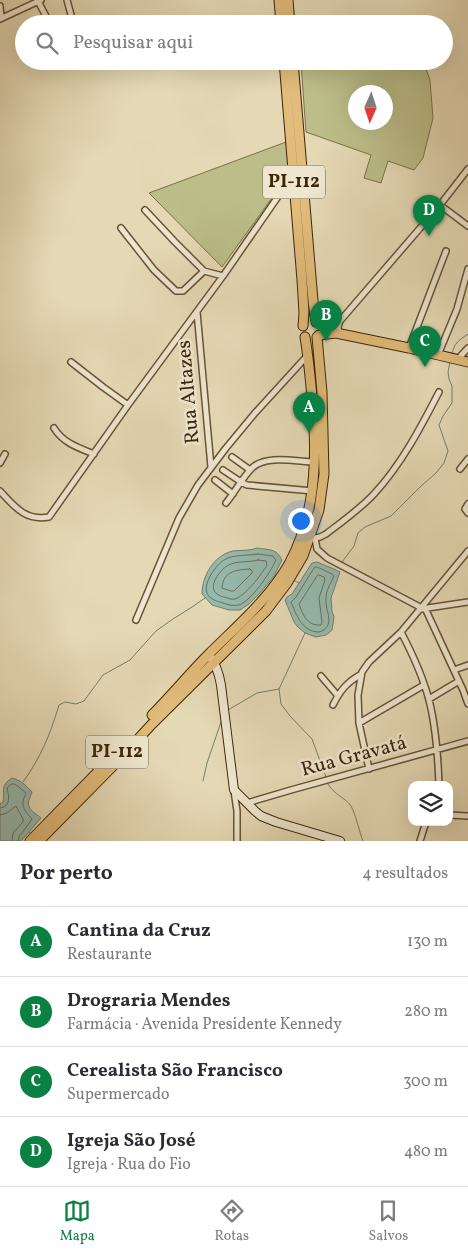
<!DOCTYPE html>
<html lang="pt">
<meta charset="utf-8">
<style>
body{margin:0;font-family:Vollkorn,serif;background:#f7f7f7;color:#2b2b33}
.controls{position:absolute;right:15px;bottom:15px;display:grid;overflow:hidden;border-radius:10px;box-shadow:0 5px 20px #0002}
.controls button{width:45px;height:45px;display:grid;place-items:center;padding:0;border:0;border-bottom:1px solid #e1e1e2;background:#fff;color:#2b2b33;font:25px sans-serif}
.compass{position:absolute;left:348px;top:85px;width:45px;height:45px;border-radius:50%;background:#fff;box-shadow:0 5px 20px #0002;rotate:183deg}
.you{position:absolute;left:300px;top:520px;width:18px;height:18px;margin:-12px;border:4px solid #fff;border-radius:50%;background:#1a73e8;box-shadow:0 0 0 8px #1a73e833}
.badge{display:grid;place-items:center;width:32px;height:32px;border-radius:50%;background:#0b8043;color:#fff;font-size:16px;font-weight:700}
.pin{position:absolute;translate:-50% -41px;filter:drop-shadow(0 1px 2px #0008)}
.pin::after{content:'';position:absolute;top:26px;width:18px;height:15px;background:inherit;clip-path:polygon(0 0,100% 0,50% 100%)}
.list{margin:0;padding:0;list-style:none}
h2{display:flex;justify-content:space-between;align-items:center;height:65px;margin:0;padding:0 20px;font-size:21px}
h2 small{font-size:16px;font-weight:400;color:#7c7c81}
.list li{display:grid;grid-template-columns:32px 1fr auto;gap:15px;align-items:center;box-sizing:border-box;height:70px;padding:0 20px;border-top:1px solid #e1e1e2}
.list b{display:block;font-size:19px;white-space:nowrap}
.list p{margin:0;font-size:16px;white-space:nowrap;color:#7c7c81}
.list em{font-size:16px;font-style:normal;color:#7c7c81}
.icon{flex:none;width:28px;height:28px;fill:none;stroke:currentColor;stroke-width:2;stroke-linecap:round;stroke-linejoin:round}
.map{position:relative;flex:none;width:468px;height:841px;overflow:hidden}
.search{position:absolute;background:#fff;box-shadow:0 5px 20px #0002;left:15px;right:15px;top:15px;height:55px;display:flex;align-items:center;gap:12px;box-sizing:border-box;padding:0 18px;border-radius:28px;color:#7c7c81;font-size:19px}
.sheet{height:345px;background:#fff}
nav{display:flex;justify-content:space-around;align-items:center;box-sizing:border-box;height:70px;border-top:1px solid #e1e1e2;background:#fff;font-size:14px;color:#7c7c81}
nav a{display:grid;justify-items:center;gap:2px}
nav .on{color:#0b8043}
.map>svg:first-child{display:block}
</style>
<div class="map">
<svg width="468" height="841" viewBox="0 0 468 841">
<rect width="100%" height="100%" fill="#e5d9b5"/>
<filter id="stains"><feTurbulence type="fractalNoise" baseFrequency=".004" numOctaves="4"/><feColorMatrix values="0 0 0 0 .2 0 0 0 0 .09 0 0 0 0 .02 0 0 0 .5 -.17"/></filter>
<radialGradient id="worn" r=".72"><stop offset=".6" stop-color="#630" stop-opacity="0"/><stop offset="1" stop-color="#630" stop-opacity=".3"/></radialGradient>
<!-- green -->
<path fill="#bcbd88" stroke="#7c7249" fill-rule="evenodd" d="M306,61H423L430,80L433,118L423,158L414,170L388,161L381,183L364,178L371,155L306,132L301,63ZM356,92H386V122H356Z
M286,142L290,173L222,267L149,193Z"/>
<!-- water -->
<path fill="#96baaf" stroke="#727f6d" d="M257,548C269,550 276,548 282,560L274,576L260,593L249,604L240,610H229L212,605L202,594C202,576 214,555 233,551C241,550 249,551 257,548Z
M317,562L334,569L340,572L331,598L332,611L334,617L333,624L332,630L326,635L316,637L305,633L298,627L294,622L285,600L287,597L292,594L312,563Z
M12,778C20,780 26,785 32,792C31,795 30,797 29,800C26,809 35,813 41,818L21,841H0V804L3,802C5,789 0,786 12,778Z"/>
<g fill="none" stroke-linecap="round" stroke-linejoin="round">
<!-- shore -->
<path stroke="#6a705c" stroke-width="1" d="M258,554L273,556L276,560C270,573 252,600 239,605C234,606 228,605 223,603C217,601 210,600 207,593C203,583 216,565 224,560C234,554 247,556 258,554Z
M258,560L266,561L267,565C262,574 245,596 235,599C232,600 228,598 224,597C223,597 218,595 217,594C207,587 220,570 227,566C236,560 248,563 258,560Z
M317,567L332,574L334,576C331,583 326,590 326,598C325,607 331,617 328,625C326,629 323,631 319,632C302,632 296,614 291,602L296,597L314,568Z
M250,569L252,571V573L234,591H231L222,588C223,571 236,570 250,569Z
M319,575L324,577L325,580L319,598L322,622L321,625C307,626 303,615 299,604L317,576Z
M0,808C11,807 9,796 7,788L11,784H15L26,793C25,795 24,798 23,801C22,809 28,814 32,819L19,837L18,841
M0,815L7,813L16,806L17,808L23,819V822L13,833L12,841"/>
<!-- stream -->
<path stroke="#727f6d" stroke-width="1" d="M452,354C454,343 459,340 468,334
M342,562L354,546L358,533L365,527L391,516L420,487L436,473L444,463L448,451L439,425L443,416L452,403V386L449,379L448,372L450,362
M293,580L299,583
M305,633L279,689L281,704L290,716L312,739L326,777
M228,710L257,693L279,689
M203,781L207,763L222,719
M23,782C41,757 50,735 59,705L65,702L76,704L84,701L103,675L130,660L156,631L173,619L192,607L205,598
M328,784C334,795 345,797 351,806C356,815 359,831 363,841
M29,832L32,835"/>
<defs>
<path id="street" d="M67,0L71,15L69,24
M38,1L50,24
M0,6L1,18
M0,19L41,0
M440,205L468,226
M145,210L175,242L204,271L223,276
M121,228L154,270L176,291H183L204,271
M197,312L211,467
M339,334L338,327L340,321L440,205L468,169
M409,348L446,251
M438,355L457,309L468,269
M457,360L468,348
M71,362L103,387L128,405
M54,428C63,443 79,448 94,454
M232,457L250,470
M0,463L5,454
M460,469L468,459
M223,470L241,482L247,485L313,491
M215,480L233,494
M0,491C15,507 25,521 49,517L128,405L223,276L293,175
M226,503C235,492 242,478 252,468C266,454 298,462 315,462
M468,504L465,509L468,513
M315,538L317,549L327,558L418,606L421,609
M309,539L320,537L326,534C343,521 360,509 374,494C401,465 421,427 439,392
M425,608L463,690L468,704
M421,609L468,602
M136,620L179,518L198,485L226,448L255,413L308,355
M401,632C412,653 423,677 429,700C436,727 438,757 439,785
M454,670L468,665
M321,676L338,696
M429,699L459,681
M333,705C340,691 346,683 360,675
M359,723L424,685
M369,769L359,723L358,695L362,672L369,662L401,632L468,551
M234,791L237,811V841
M247,803L291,790L468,741
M449,815L468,816
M420,841L426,822"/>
<path id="secondary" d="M209,655C216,664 219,673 221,685L234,790L255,811L261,816L276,822L340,841"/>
<path id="primary" d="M279,0L281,24
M288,0L290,24
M284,61L302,280L304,313L303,326
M293,61L313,301L316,322
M319,335L336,333L409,348L468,362
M152,715C172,695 189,674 209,654C237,626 269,599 289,564C315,516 317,462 313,409C311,385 309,361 305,337
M30,841L128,741
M39,841L115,764L152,724L266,611L287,583L303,556L319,510L324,474L322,392L317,337"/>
</defs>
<!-- street casing -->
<use href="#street" stroke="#675335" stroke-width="8"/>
<!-- secondary casing -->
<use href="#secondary" stroke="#3d260a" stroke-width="10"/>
<!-- primary casing -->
<use href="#primary" stroke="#3d260a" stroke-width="11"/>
<!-- street -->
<use href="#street" stroke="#eee6cf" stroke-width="5"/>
<!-- secondary -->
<use href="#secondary" stroke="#eee6cf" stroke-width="8"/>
<!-- primary -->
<use href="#primary" stroke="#e2bc7a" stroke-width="9"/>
</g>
<g text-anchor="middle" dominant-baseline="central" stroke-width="5" stroke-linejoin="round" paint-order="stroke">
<!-- shield labels -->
<g fill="#eee6cf" stroke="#726045" stroke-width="1">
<rect x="263" y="165.5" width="62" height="33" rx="4"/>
<rect x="86" y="735.5" width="62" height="33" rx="4"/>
</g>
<g font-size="19" font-weight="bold" fill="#3d260a">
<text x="294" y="182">PI-112</text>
<text x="117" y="752">PI-112</text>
</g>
<!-- street labels -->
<g font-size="20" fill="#3d260a" stroke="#eee6cf">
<text transform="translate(189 392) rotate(-95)">Rua Altazes</text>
<text transform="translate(354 757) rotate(-15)">Rua Gravatá</text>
</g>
</g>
<rect width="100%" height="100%" filter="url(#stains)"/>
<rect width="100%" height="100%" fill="url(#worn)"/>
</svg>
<div class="controls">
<button><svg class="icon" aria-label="layers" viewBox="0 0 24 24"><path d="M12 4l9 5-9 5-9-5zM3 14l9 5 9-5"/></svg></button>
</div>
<svg class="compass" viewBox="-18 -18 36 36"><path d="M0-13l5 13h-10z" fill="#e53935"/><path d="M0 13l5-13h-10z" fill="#7c7c81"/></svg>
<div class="you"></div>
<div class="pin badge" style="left:309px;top:433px">A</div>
<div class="pin badge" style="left:326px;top:341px">B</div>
<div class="pin badge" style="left:425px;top:367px">C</div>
<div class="pin badge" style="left:429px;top:236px">D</div>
<div class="search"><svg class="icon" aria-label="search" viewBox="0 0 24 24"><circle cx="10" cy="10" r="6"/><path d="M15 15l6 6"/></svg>Pesquisar aqui</div>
</div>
<section class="sheet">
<h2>Por perto<small>4 resultados</small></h2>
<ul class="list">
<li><span class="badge">A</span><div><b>Cantina da Cruz</b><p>Restaurante</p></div><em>130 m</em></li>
<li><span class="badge">B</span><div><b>Drograria Mendes</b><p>Farmácia · Avenida Presidente Kennedy</p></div><em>280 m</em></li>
<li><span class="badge">C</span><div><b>Cerealista São Francisco</b><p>Supermercado</p></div><em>300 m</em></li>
<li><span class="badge">D</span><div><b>Igreja São José</b><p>Igreja · Rua do Fio</p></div><em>480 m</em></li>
</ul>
</section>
<nav>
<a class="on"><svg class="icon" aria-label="map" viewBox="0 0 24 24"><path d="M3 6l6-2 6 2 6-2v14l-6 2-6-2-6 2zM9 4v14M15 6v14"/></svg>Mapa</a>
<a><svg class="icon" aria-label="directions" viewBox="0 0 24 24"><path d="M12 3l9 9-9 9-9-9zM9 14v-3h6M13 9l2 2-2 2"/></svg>Rotas</a>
<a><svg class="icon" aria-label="saved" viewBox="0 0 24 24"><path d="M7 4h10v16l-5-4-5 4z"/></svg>Salvos</a>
</nav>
